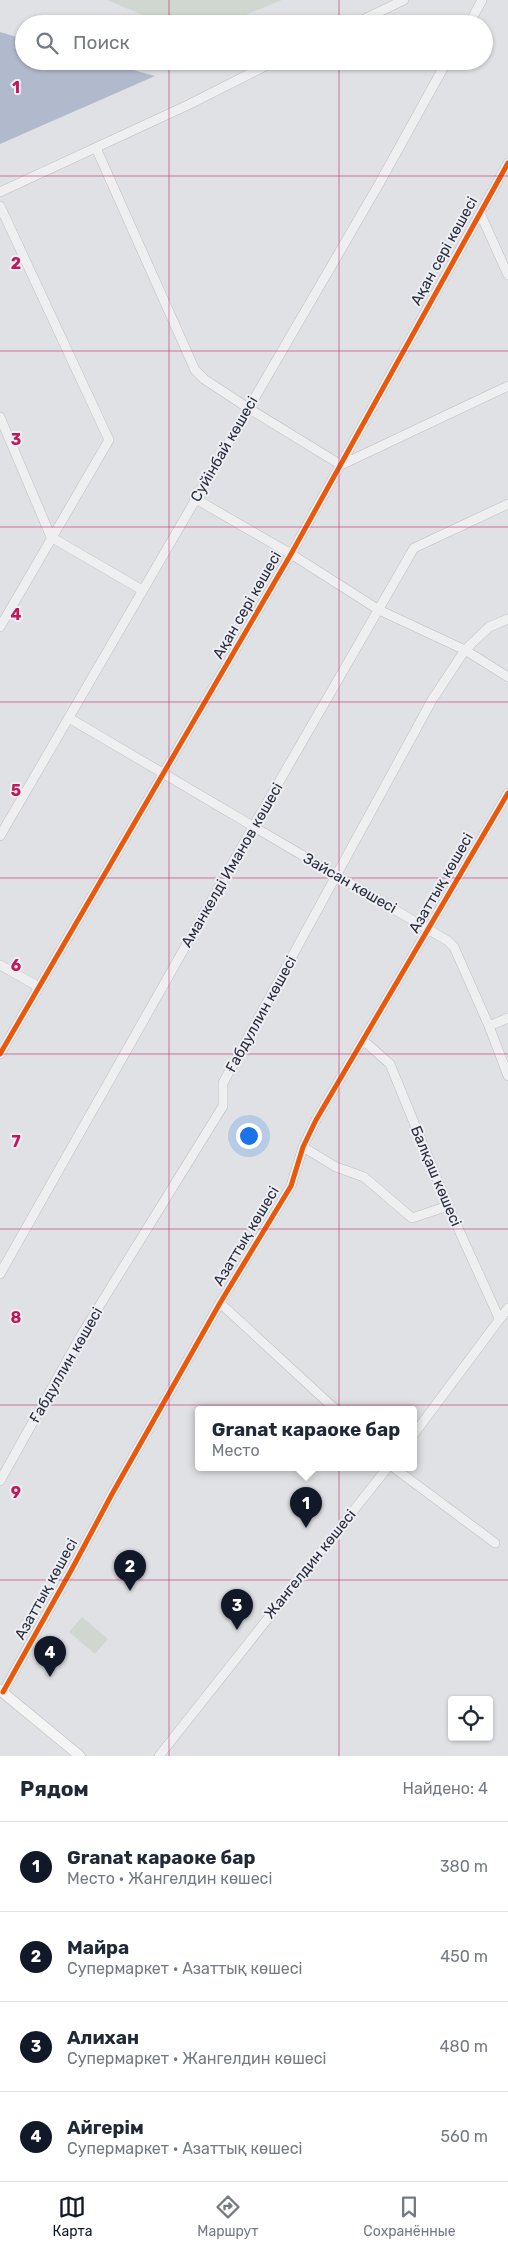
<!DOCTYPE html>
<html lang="ru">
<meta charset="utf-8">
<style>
body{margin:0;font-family:Rubik,sans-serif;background:#f6f6f7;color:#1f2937}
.controls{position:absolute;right:15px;bottom:15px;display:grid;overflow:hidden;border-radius:5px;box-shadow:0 1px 4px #0004}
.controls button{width:45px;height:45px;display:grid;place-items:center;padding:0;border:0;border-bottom:1px solid #e0e1e3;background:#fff;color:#1f2937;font:25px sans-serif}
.you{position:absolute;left:248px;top:1135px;width:18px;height:18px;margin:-12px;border:4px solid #fff;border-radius:50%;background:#1a73e8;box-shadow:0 0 0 8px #1a73e833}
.badge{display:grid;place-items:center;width:32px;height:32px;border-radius:50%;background:#111827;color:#fff;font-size:16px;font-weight:700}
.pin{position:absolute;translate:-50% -41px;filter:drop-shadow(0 1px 2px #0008)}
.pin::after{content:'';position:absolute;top:26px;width:18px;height:15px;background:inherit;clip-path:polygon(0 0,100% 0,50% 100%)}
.popup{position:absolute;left:195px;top:1406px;width:222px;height:65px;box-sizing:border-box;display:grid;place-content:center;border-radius:5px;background:#fff;filter:drop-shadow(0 1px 4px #0005);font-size:16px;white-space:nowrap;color:#747a83}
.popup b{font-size:19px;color:#1f2937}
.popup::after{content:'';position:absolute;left:50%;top:100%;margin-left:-10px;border:10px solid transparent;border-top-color:#fff}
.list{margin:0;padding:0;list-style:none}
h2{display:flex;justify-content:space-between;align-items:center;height:65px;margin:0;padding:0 20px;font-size:21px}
h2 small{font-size:16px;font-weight:400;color:#747a83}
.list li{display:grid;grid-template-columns:32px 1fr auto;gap:15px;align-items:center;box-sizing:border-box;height:90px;padding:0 20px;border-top:1px solid #e0e1e3}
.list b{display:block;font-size:19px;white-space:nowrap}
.list p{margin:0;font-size:16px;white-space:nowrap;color:#747a83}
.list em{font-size:16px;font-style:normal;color:#747a83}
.icon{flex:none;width:28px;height:28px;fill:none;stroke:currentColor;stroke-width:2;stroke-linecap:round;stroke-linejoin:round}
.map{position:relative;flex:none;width:508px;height:1756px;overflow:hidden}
.search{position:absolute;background:#fff;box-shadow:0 1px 4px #0004;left:15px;right:15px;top:15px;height:55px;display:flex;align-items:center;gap:12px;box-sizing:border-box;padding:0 18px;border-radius:28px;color:#747a83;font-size:19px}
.sheet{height:425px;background:#fff}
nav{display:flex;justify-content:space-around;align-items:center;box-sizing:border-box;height:70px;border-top:1px solid #e0e1e3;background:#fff;font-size:14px;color:#747a83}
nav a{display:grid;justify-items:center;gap:2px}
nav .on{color:#111827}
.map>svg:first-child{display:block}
</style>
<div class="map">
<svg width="508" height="1756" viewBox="0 0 508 1756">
<rect width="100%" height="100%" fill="#e0e1e4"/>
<!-- green -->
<path fill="#d0d7d0" d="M107,0H282L223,24H164Z
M82,1617L108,1639L95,1654L69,1632Z"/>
<!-- water -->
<path fill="#b1bacc" d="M0,32L24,39V61H101L155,76L0,144Z"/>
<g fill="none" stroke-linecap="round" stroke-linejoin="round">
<defs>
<path id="minor" d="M354,24L404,0
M469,24L482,0
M96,148L195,370L204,379L248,408L341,465L508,386
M0,192L190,104L275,61
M0,206L109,440L0,627
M480,213L508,275
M0,417L51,537L142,590
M194,498L291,554L379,610L465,650L508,677
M69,718L448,941L454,947L489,1026L508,1076
M0,836L379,184L447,61
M0,965L39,987
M489,1026L508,1018
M364,1041L390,1064L448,1206L499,1318
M0,1054L291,554L508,163
M303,1147L336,1167L364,1177L412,1218L448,1206
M0,1274L253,827L414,548L508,504
M220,1303L335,1409
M414,1434L508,1308
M393,1467L495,1543
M0,1481L82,1334L223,1106V1083L432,700L465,650L489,627L508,619
M3,1692L73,1567L112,1494L220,1303L291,1186L303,1147L316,1120L508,793
M159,1756L388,1467"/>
<path id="major" d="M0,1690L80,1756"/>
</defs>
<!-- minor casing -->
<use href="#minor" stroke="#bebfc2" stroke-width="10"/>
<!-- major casing -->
<use href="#major" stroke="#bdbec1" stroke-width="11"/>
<!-- minor -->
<use href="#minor" stroke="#efeff1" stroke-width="9"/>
<!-- major -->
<use href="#major" stroke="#f4f4f5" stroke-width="10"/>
<defs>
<path id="cycleway" d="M0,1054L291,554L508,163
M3,1692L73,1567L112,1494L220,1303L291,1186L303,1147L316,1120L508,793"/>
</defs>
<!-- cycleway casing -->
<use href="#cycleway" stroke="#edeff4" stroke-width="8"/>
<!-- cycleway -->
<use href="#cycleway" stroke="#e8590c" stroke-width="5"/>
</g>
<!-- grid -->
<path fill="none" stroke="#c2185b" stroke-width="1" stroke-opacity="0.55" d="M169,0V24M339,0V24M169,61V1756M339,61V1756M0,176H508M0,351H508M0,527H508M0,702H508M0,878H508M0,1054H508M0,1229H508M0,1405H508M0,1580H508"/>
<g text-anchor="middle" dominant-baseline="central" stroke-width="4" stroke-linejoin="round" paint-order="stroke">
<!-- street labels -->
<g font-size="15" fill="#292d3b" stroke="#edeff4">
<text transform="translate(444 251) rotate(-61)">Ақан сері көшесі</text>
<text transform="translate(224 449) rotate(-60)">Суйінбай көшесі</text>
<text transform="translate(247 605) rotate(-60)">Ақан сері көшесі</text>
<text transform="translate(232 865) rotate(-60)">Аманкелді Иманов көшесі</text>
<text transform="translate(350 883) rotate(30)">Зайсан көшесі</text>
<text transform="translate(441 883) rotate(-60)">Азаттық көшесі</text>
<text transform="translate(261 1014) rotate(-61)">Ғабдуллин көшесі</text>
<text transform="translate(436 1176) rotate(67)">Балқаш көшесі</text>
<text transform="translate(246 1236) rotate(-59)">Азаттық көшесі</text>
<text transform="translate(66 1365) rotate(-60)">Ғабдуллин көшесі</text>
<text transform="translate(310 1564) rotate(-51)">Жангелдин көшесі</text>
<text transform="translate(46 1589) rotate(-61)">Азаттық көшесі</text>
</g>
</g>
<g font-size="16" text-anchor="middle" font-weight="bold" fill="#c2185b" stroke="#edeff4" stroke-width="4" stroke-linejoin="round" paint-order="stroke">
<text x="16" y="93">1</text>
<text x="16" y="269">2</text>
<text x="16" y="445">3</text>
<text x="16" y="620">4</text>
<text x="16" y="796">5</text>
<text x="16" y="971">6</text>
<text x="16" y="1147">7</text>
<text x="16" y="1323">8</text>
<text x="16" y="1498">9</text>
</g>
</svg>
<div class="controls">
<button><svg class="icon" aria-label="locate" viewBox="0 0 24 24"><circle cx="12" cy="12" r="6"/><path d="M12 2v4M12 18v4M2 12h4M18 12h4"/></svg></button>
</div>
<div class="you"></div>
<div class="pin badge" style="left:306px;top:1528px">1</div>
<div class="popup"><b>Granat караоке бар</b>Место</div>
<div class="pin badge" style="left:130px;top:1591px">2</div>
<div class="pin badge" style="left:237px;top:1630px">3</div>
<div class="pin badge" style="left:50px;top:1677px">4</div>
<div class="search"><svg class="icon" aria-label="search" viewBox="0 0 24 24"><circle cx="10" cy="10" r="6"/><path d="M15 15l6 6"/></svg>Поиск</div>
</div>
<section class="sheet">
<h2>Рядом<small>Найдено: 4</small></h2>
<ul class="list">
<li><span class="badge">1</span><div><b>Granat караоке бар</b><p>Место · Жангелдин көшесі</p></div><em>380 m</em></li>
<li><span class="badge">2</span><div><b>Майра</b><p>Супермаркет · Азаттық көшесі</p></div><em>450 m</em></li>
<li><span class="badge">3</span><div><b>Алихан</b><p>Супермаркет · Жангелдин көшесі</p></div><em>480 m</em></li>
<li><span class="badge">4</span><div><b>Айгерім</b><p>Супермаркет · Азаттық көшесі</p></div><em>560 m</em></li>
</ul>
</section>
<nav>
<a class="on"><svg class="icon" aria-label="map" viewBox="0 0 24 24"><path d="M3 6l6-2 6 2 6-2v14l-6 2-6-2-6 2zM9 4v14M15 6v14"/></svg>Карта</a>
<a><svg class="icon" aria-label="directions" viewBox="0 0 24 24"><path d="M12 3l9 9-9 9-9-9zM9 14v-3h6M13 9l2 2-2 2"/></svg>Маршрут</a>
<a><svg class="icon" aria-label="saved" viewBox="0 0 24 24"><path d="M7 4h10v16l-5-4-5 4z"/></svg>Сохранённые</a>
</nav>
